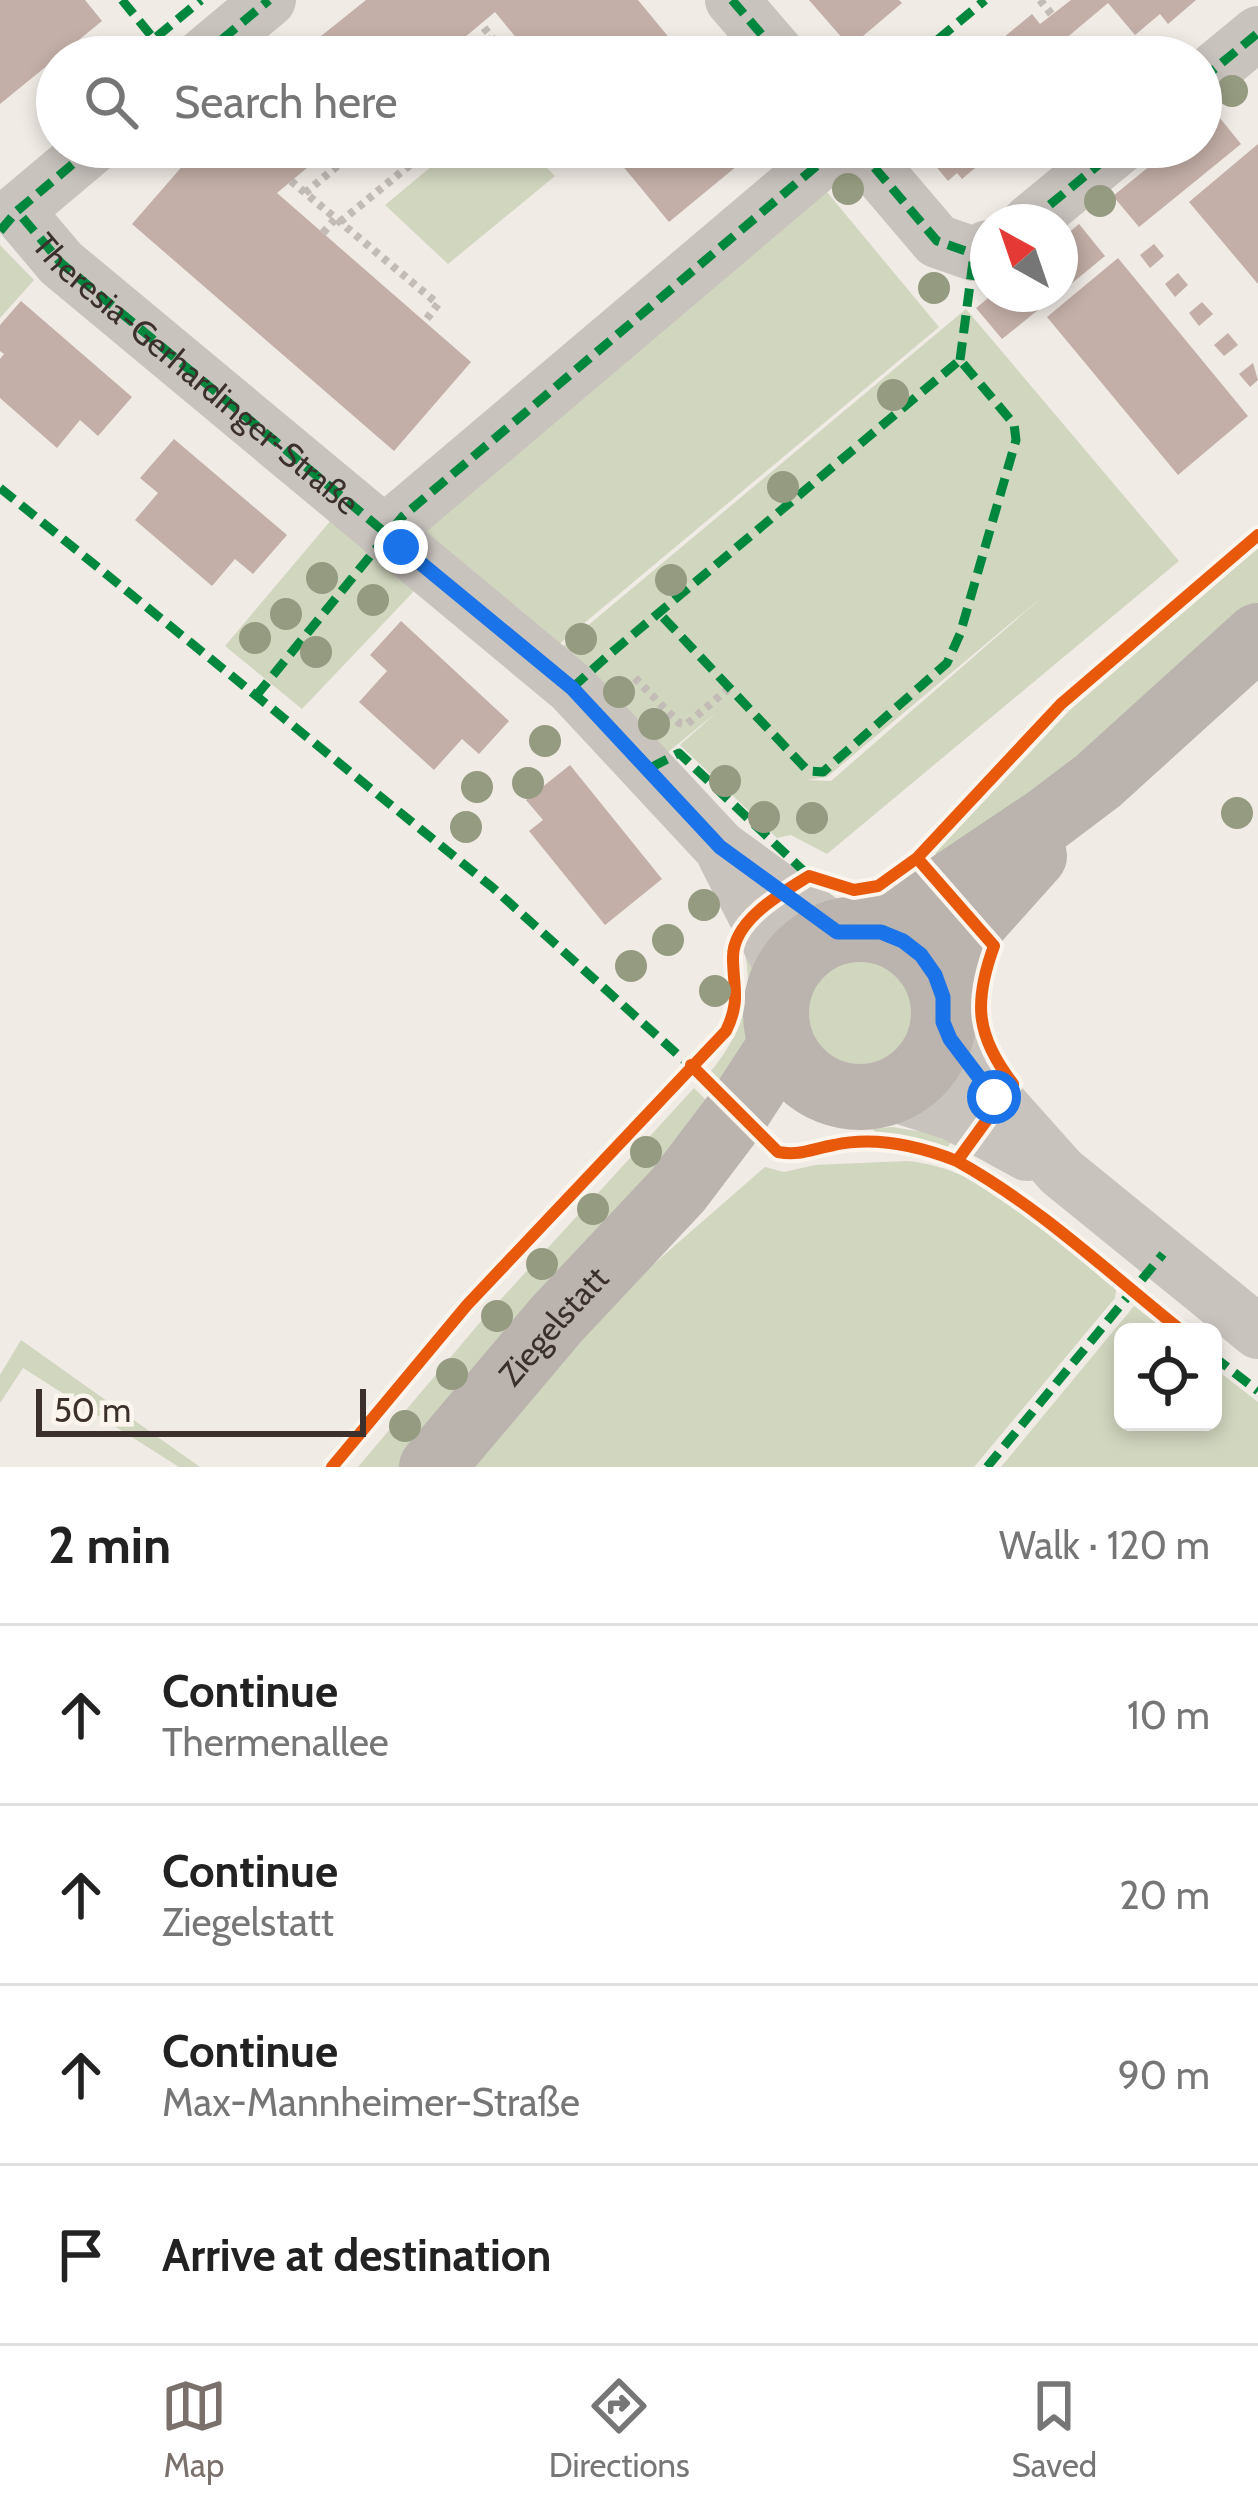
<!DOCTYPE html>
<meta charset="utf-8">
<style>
body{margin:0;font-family:Cabin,sans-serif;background:#f2f2f2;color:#222}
.controls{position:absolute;right:36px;bottom:36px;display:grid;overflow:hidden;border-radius:18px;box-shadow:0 6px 18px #0003}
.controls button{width:108px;height:108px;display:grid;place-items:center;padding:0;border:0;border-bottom:3px solid #e0e0e0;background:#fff;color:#222;font:60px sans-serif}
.compass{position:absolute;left:970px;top:204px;width:108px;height:108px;border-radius:50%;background:#fff;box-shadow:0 6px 18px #0003;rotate:320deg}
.scale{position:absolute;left:36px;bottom:30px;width:330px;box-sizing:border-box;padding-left:12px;border:6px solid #3b302b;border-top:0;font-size:33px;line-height:42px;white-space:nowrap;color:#3b302b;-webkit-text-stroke:9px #fbf5ee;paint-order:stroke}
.stop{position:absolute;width:36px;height:36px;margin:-27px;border:9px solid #1a73e8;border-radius:50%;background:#fff}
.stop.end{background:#1a73e8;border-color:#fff;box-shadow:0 3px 12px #0008}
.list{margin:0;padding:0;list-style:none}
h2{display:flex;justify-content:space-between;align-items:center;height:156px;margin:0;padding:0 48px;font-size:51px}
h2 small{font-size:39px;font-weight:400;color:#767676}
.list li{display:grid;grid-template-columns:78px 1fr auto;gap:36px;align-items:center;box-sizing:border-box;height:180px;padding:0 48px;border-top:3px solid #e0e0e0}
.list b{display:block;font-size:45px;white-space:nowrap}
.list p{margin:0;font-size:39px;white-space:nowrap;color:#767676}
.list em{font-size:39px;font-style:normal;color:#767676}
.icon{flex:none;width:66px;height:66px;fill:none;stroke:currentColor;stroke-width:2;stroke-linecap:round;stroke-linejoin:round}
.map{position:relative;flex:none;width:1258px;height:1467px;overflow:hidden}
.search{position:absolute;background:#fff;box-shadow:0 6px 18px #0003;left:36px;right:36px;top:36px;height:132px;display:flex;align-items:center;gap:30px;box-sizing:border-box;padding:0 42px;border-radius:66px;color:#767676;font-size:45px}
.sheet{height:876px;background:#fff}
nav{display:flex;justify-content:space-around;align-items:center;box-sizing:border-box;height:168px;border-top:3px solid #e0e0e0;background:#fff;font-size:33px;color:#767676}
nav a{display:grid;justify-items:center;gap:6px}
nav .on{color:#7a716c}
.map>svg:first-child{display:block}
</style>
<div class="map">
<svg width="1258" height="1467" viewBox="0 0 1258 1467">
<rect width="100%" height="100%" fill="#f0ebe5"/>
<!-- green -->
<path fill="#d1d6bf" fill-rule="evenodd" d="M455,147H526L555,176L448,264L385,205Z
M822,186L939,327L552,650L404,531Z
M0,245L34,280L0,318Z
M966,309L1179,561L827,854L791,835L777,838L680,745L717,712L667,753L555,653ZM1048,592L831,781L807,780L827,777Z
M332,519L416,589L302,709L225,646Z
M1258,548V605L948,869L935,853L1070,710Z
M742,943L759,960C753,992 760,1026 747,1056C743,1068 733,1079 726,1089L710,1072C742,1035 757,990 742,943Z
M805 1011a55 55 0 1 1 110 0a55 55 0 1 1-110 0Z
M694,1088L711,1105L402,1467H358L482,1320Z
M892,1127L954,1137L947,1148L876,1134L873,1129Z
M907,1161C989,1168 1055,1240 1116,1290L1115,1298L974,1467H469L593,1317L765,1167L784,1172L815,1165Z
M1134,1306L1168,1332H1123V1422H1213V1367L1258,1402V1467H1001Z
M21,1340L200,1467H179L23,1368L0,1403V1375Z"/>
<!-- building -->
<path fill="#c3afa7" d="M0,0H85L102,21L0,104Z
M366,0H638L685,57H532L495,12L441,57H295Z
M809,0H899L902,3L850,47Z
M1071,0H1196L1168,24L1160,14L1135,35L1108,3L1058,45L1068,57H980L1032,14L1040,24Z
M1215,112L1241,144L1139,227L1113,196L1173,147H1201V124Z
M1258,144V284L1189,202Z
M199,147H332L277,193L471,362L394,451L132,224Z
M607,147H760L669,222Z
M935,147H1000L962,179L957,173L948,181L934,164L943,157Z
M1079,224L1105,256L1060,293V240Z
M1154,244L1164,256L1150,268L1140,255Z
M1118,258L1248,416L1178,475L1047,317Z
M1178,273L1188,285L1175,297L1165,284Z
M993,294H1058L1002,339L976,308Z
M21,301L132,397L98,436L80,420L57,448L0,398V359L4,354L0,351V325Z
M1202,302L1213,314L1199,326L1189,313Z
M1228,333L1238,345L1224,356L1214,345Z
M1253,363L1258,380L1250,387L1239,374Z
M174,439L287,535L253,574L235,559L212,586L135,520L158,493L140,478Z
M401,621L509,721L479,754L462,739L434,770L359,702L387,671L370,655Z
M570,765L662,879L605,925L529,831L543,820L526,800Z"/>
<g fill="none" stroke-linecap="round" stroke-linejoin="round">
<!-- path -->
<path stroke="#c2bbb6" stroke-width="8" stroke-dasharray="6 6" stroke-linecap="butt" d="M1040,0L1052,15
M132,57L154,39
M470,57L492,38L481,24
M291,181L438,304L425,321
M305,193L360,147
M340,222L432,147
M323,233L336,218
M635,678L679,723L687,724L728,689"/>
<!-- street -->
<path stroke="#c9c3be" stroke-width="54" d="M732,0L781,57
M201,57L269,0
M1201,80L1258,33
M93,147L17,211L61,263L572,688L720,847L837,932
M857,147L937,241L974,254L988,247
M1029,222L1120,147
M387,536L402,517L839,147
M724,855L785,974
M943,1021L970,1070L1061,1172L1258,1332
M888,1093L954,1114L1027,1154"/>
<!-- secondary -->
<g stroke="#bab3ae" stroke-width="66">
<circle cx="860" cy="1013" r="84"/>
<path d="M881,931L1045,821L1098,781L1258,636"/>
<path d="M943,997L974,923L1034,856"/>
<path id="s1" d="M432,1467L557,1319L678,1190L738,1111L781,1045"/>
</g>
<!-- quiet -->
<g stroke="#00873e" stroke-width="9" stroke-dasharray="18 9" stroke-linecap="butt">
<path d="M122,0L154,39L201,0"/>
<path d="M732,0L781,57"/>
<path d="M201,57L269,0"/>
<path d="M917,57L985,0"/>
<path d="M1201,80L1258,33"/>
<path id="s2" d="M93,147L17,211L61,263L572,688L650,768L679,753L809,876"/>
<path d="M857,147L937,241L974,254L988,247"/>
<path d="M1029,222L1120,147"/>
<path d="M0,231L17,211"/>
<path d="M960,360L974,254"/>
<path d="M0,488L492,887L696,1071"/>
<path d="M572,688L611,653L960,360L1014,424L1016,440L960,634L947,663L823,772L808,771L659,613"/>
<path d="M256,696L402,517L839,147"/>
<path d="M1213,1356L1258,1391"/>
<path d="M987,1467L1163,1254"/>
</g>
<defs>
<path id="cycleway" d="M691,1065L778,1152C800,1156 812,1149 834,1145C875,1136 919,1146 957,1161L1013,1084C976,1036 973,1003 994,946L917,858
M957,1161C1040,1207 1109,1273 1183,1332
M332,1467L467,1305L726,1031C741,1000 733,988 733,957C733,920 782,893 809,876L854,890L878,886L917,858L1061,704L1258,535"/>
</defs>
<!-- cycleway casing -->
<use href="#cycleway" stroke="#fbf5ee" stroke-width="20"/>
<!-- cycleway -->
<use href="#cycleway" stroke="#e8590c" stroke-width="12"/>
</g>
<!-- trees -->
<g fill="#959b80">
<circle cx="1232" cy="91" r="16"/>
<circle cx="848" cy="189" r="16"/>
<circle cx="1100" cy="201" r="16"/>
<circle cx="934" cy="288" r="16"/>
<circle cx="893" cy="395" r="16"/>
<circle cx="783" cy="487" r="16"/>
<circle cx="322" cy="578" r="16"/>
<circle cx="671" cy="580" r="16"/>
<circle cx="373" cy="600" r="16"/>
<circle cx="286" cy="614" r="16"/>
<circle cx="255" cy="638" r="16"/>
<circle cx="581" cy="639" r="16"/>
<circle cx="316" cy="652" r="16"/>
<circle cx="619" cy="692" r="16"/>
<circle cx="654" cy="724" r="16"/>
<circle cx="545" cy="741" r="16"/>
<circle cx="725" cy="781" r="16"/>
<circle cx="528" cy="783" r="16"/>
<circle cx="477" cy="787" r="16"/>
<circle cx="1237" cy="813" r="16"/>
<circle cx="764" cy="817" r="16"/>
<circle cx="812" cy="818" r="16"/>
<circle cx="466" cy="827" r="16"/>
<circle cx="704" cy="905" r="16"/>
<circle cx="668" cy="940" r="16"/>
<circle cx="631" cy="966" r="16"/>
<circle cx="715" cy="991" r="16"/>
<circle cx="646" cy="1152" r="16"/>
<circle cx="593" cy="1209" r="16"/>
<circle cx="542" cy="1264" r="16"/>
<circle cx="497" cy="1316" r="16"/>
<circle cx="452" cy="1374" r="16"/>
<circle cx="405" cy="1426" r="16"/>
</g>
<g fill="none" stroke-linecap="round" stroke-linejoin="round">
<!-- route -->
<path stroke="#1a73e8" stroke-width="15" d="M401,547L572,688L720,847L837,932H881L903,941L921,955L935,975L943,997V1022L950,1039L994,1097"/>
</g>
<g text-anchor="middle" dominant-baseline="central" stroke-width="9" stroke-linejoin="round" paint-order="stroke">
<!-- street labels -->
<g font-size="33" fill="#3b302b" stroke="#fbf5ee">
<text stroke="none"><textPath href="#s2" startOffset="342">Theresia-Gerhardinger-Straße</textPath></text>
<text stroke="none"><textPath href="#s1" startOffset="186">Ziegelstatt</textPath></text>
</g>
</g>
</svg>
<div class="controls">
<button><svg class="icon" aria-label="locate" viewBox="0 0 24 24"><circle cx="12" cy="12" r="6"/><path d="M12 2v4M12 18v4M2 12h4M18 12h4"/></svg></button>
</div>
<svg class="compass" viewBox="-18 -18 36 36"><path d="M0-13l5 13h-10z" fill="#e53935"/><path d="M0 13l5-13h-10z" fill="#767676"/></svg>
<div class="scale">50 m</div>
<div class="stop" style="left:994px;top:1097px"></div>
<div class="stop end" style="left:401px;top:547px"></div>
<div class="search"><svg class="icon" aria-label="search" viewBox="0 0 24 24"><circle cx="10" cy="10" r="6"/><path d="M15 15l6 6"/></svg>Search here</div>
</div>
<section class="sheet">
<h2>2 min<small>Walk · 120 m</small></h2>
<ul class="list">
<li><svg class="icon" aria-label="ahead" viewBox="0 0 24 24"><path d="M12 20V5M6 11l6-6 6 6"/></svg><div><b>Continue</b><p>Thermenallee</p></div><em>10 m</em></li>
<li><svg class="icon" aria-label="ahead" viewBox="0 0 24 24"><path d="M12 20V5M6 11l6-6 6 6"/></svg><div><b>Continue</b><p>Ziegelstatt</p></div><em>20 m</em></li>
<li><svg class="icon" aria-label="ahead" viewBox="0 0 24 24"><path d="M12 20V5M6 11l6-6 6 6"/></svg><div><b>Continue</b><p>Max-Mannheimer-Straße</p></div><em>90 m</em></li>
<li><svg class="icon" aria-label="arrive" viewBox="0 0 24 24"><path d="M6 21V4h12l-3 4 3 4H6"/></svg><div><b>Arrive at destination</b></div></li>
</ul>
</section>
<nav>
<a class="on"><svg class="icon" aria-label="map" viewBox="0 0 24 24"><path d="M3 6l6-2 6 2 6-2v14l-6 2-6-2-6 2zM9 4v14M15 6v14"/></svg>Map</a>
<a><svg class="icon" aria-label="directions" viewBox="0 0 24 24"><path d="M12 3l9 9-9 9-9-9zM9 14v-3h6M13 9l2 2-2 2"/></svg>Directions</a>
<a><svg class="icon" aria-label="saved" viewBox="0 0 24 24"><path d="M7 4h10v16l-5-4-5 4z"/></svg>Saved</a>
</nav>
